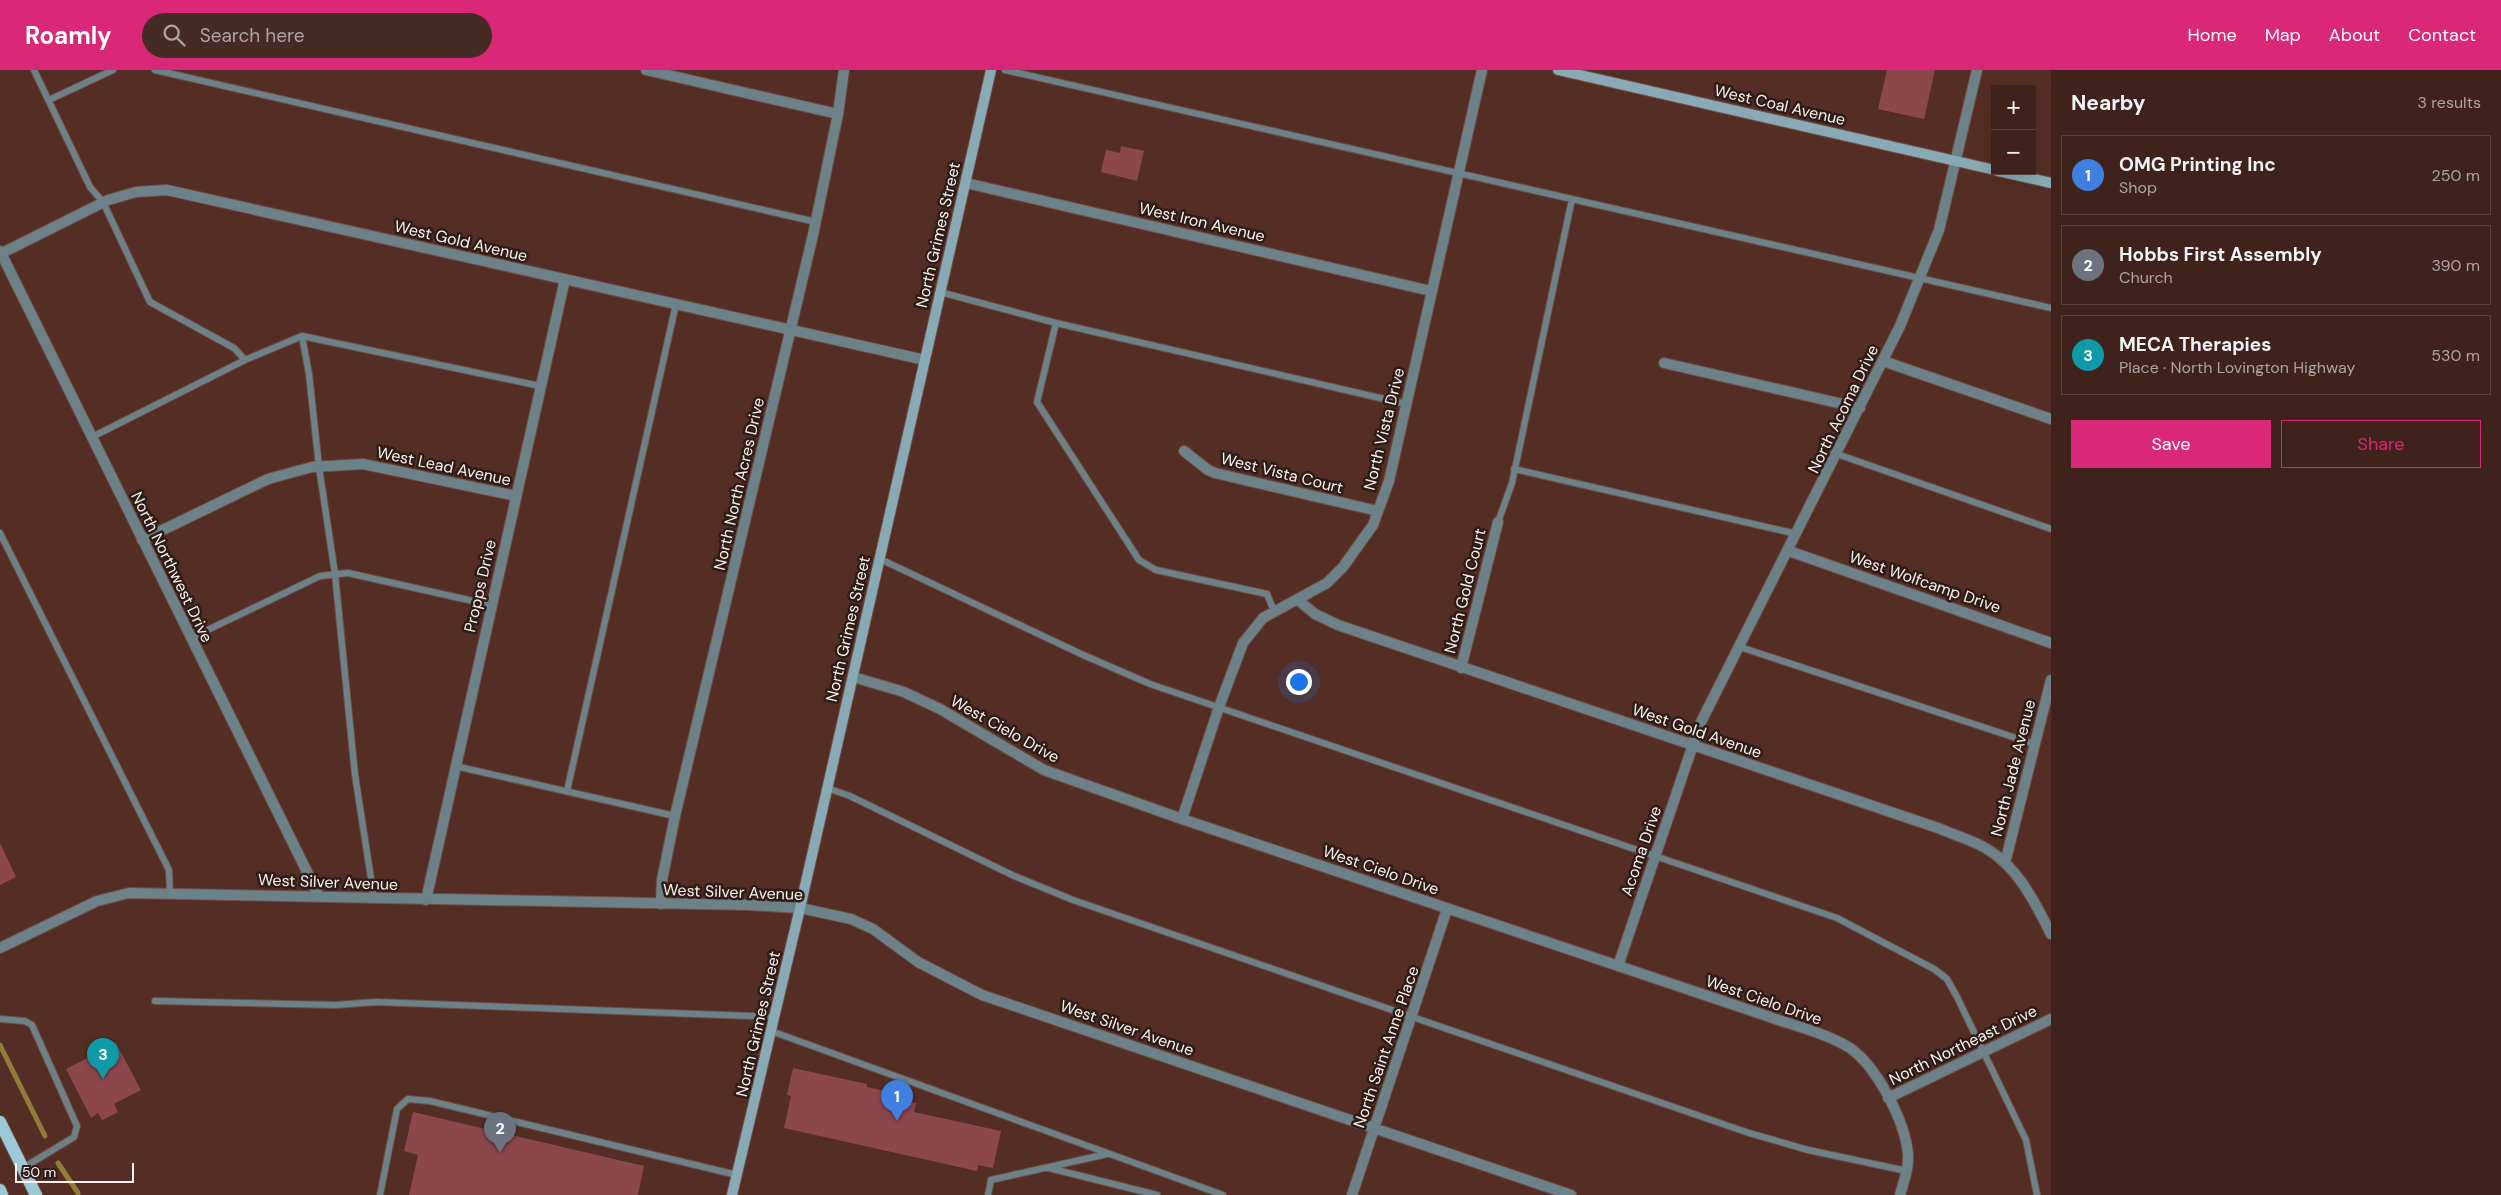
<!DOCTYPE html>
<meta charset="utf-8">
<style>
body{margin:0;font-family:"DM Sans",sans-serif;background:#462a24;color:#f1f3f6}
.controls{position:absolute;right:15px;top:15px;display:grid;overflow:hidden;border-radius:0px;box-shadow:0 5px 20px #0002}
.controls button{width:45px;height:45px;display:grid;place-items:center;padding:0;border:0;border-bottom:1px solid #583f3a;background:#3f221b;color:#f1f3f6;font:25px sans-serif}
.scale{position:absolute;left:15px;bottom:12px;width:119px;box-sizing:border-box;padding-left:5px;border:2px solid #fcf1ee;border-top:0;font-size:14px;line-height:18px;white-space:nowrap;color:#fcf1ee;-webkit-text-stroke:4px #2d1c17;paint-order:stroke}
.you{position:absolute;left:1298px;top:611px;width:18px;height:18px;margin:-12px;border:4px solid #fff;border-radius:50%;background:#1a73e8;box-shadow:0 0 0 8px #1a73e833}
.badge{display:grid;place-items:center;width:32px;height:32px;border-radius:50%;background:#db2777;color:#fff;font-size:16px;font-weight:700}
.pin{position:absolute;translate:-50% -41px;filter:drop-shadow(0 1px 2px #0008)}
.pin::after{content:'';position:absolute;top:26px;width:18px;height:15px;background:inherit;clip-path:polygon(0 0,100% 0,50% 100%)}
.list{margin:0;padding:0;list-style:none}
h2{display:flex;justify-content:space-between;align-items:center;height:65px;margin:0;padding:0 20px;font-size:21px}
h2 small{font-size:16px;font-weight:400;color:#ada4a3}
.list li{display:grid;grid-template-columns:32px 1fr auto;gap:15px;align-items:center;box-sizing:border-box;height:80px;margin:0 10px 10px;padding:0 10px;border:1px solid #583f3a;border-radius:0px}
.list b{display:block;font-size:19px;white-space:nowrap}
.list p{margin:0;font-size:16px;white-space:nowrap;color:#ada4a3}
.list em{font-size:16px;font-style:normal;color:#ada4a3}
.actions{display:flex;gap:10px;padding:15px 20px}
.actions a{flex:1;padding:11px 0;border:1px solid #db2777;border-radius:0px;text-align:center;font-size:18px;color:#db2777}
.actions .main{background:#db2777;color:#fff}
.icon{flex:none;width:28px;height:28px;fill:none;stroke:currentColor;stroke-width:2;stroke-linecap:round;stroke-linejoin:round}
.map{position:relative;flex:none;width:2051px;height:1125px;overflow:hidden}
header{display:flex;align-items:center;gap:30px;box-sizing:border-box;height:70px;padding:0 25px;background:#db2777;color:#fff}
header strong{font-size:24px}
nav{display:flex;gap:28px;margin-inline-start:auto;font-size:18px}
.search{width:350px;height:45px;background:#462a24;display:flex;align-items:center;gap:12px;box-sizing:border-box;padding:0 18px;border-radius:28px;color:#ada4a3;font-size:19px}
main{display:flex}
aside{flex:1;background:#3f221b}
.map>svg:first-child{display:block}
</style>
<header>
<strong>Roamly</strong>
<div class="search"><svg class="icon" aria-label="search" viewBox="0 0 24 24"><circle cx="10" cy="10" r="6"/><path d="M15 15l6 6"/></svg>Search here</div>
<nav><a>Home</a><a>Map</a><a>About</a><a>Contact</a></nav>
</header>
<main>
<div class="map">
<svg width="2051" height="1125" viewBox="0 0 2051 1125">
<rect width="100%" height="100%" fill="#542e24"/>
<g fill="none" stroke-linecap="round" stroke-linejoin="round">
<!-- stream -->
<path stroke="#907e37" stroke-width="5" d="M0,975L45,1066
M58,1093L78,1123"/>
</g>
<!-- building -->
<path fill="#8c474d" d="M1887,0H1935L1924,49L1878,39Z
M1121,76L1144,81L1137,111L1101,102L1106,80L1120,83Z
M0,773L16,807L0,815Z
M116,973L141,1020L114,1034L118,1042L102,1050L98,1043L91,1048L66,999Z
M793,998L867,1014V1017L898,1024L897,1029L916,1033L914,1042L1001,1061L993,1098L978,1095L977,1101L784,1058L791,1026L787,1025Z
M413,1042L644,1096L638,1125H409L418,1085L404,1081Z"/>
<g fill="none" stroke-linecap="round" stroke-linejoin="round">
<defs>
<path id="lane" d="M34,0L90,117L103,132L150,232L234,278L245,290
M155,0L816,152
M1005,0L2051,238
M49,30L113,0
M940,222L1056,253L1406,334
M1056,253L1037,332L1139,490L1156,500L1267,524L1274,541
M302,266L309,304L319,397L335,504L355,705L374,828
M92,367L245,290L302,266L540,316
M1837,384L2051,459
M1514,399L1797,464
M1498,452L1512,413L1572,129
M0,463L169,800L170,824
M880,489L1081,584L1150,614L1837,848L1934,899L1947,909L1957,927L2026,1070L2037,1125
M191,568L320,506L348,503L491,535
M1737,576L2034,674
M455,696L675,746
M827,718L850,726L1012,805L1073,830L1749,1063L1808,1080L1907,1101
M567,721L676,234
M155,931L336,935L376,932L775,947
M0,949L25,951L32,955L77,1056L74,1067L23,1098
M771,961L1223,1125
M1049,1098L1157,1125
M380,1125L397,1039L408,1029L430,1031L737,1105
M988,1125L991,1110L1107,1084"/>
<path id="street" d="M646,0L838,44
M966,113L1431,221
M0,181L319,826
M0,184L108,130L136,122L167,120L925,290
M1883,291L2051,349
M1664,293L1860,338
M1184,381L1208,400L1215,403L1378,441
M142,470L268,409L312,397L363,394L516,426
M1789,481L2051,573
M1298,530L1315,544L1338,555L1938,758C1954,765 1973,770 1987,779C2019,798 2035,833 2051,864
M1461,598L1498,452
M853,607L904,622L940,639L1044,700L1182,749L1767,946C1794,956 1826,963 1850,978C1877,997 1905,1051 1908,1084C1909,1098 1904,1111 1900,1125
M1182,749L1219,637L1243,573L1263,548L1327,513L1343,497L1373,455L1389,411L1482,0
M2005,793L2051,610
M426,830L565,209
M661,834L662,810L675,746L813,165L838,44L844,0
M0,878L97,831L129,823L749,835L800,838L851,849L873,859L918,892L982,925L1571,1125
M1618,896L1700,654L1900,256L1939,160L1977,0
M1888,1028L2051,949
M1352,1125L1447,839"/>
<path id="secondary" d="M1558,0L1995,100
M1998,101L2051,113
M732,1125L800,838L991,0"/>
<path id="primary" d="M0,1052L36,1125
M0,1120L2,1125"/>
</defs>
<!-- lane casing -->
<use href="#lane" stroke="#6f4d44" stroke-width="8"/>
<!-- street casing -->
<use href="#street" stroke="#6f4d44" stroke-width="12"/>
<!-- secondary casing -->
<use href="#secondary" stroke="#6f4d44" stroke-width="12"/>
<!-- primary casing -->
<use href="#primary" stroke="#6f4d44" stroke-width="14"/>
<!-- lane -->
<use href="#lane" stroke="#6c8288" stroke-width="6"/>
<!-- street -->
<use href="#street" stroke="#6c8288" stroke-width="10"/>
<!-- secondary -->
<use href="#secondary" stroke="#87aab4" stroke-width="10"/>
<!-- primary -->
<use href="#primary" stroke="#9cc9d5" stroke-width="12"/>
</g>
<g text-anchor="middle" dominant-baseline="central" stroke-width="5" stroke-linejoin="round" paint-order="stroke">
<!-- street labels -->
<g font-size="16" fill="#fcf1ee" stroke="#2d1c17">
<text transform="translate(1780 35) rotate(13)">West Coal Avenue</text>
<text transform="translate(1202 152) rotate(13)">West Iron Avenue</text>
<text transform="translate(938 165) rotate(-77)">North Grimes Street</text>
<text transform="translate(461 171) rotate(13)">West Gold Avenue</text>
<text transform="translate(1843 339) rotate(-64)">North Acoma Drive</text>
<text transform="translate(1384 359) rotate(-76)">North Vista Drive</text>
<text transform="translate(444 396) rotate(12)">West Lead Avenue</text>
<text transform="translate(1282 403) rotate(14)">West Vista Court</text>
<text transform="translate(739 414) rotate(-77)">North North Acres Drive</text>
<text transform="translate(172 497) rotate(64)">North Northwest Drive</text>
<text transform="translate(1925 512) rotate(19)">West Wolfcamp Drive</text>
<text transform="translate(480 516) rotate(-77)">Propps Drive</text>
<text transform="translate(1465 521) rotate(-76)">North Gold Court</text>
<text transform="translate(848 559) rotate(-77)">North Grimes Street</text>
<text transform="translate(1005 659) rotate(29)">West Cielo Drive</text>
<text transform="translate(1697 661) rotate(19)">West Gold Avenue</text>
<text transform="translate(2013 698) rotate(-76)">North Jade Avenue</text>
<text transform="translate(1641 781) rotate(-71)">Acoma Drive</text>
<text transform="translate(1381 800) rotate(19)">West Cielo Drive</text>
<text transform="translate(328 812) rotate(2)">West Silver Avenue</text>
<text transform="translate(733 822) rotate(2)">West Silver Avenue</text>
<text transform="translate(1764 930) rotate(19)">West Cielo Drive</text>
<text transform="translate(758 954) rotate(-77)">North Grimes Street</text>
<text transform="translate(1127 958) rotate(19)">West Silver Avenue</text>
<text transform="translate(1963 975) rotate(-26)">North Northeast Drive</text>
<text transform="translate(1386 977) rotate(-71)">North Saint Anne Place</text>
</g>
</g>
</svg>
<div class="controls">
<button>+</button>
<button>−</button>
</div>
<div class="scale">50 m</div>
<div class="you"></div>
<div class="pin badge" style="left:897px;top:1051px;background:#3f7fe0">1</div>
<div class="pin badge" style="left:500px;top:1083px;background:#6b7280">2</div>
<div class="pin badge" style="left:103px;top:1009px;background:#0f9aa8">3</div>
</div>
<aside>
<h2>Nearby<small>3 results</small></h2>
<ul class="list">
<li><span class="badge" style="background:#3f7fe0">1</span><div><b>OMG Printing Inc</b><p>Shop</p></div><em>250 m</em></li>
<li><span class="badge" style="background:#6b7280">2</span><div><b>Hobbs First Assembly</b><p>Church</p></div><em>390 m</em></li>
<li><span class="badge" style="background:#0f9aa8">3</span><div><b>MECA Therapies</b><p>Place · North Lovington Highway</p></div><em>530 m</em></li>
</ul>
<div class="actions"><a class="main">Save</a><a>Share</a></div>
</aside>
</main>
